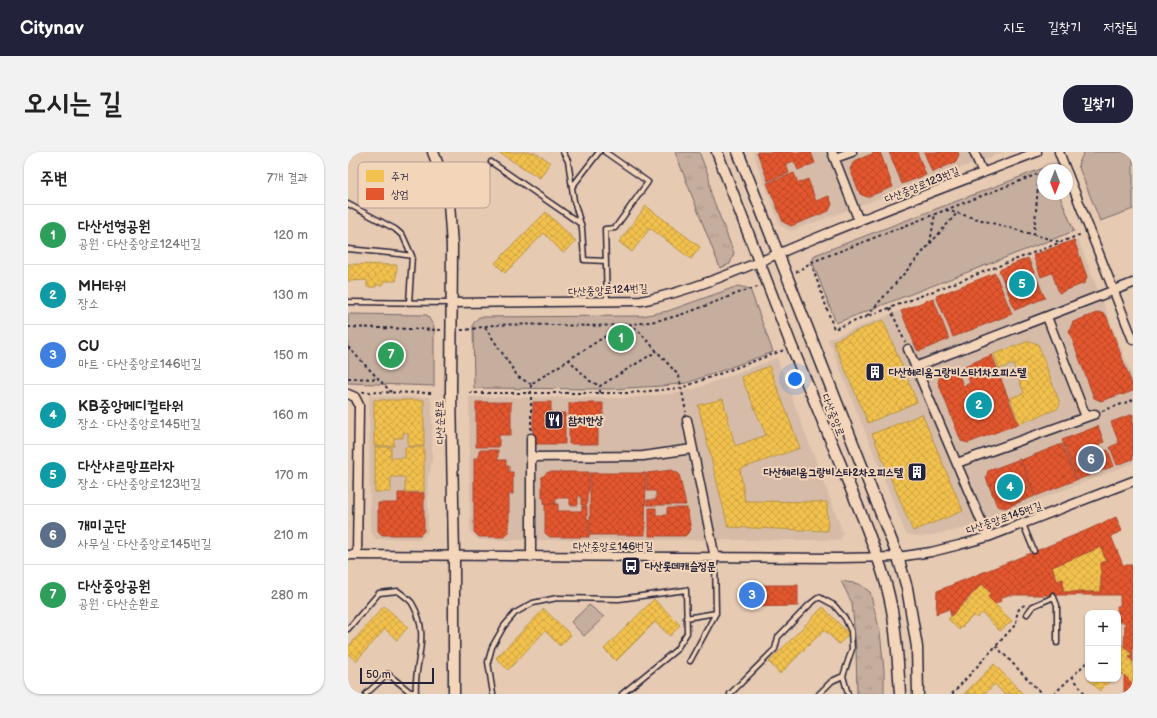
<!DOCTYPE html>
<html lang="ko">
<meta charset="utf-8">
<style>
body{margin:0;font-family:"Balsamiq Sans","Poor Story",sans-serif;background:#f2f2f2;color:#222}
.controls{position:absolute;right:12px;bottom:12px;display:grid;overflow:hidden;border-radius:8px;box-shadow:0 1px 3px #0004}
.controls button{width:36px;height:36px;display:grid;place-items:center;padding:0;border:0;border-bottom:1px solid #e0e0e0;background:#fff;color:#222;font:20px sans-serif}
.compass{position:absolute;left:689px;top:12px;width:36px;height:36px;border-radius:50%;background:#fff;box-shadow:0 1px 3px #0004;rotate:180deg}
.scale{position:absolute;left:12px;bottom:10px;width:74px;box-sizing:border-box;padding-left:4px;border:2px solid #22223b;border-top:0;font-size:11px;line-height:14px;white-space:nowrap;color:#22223b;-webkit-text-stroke:3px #f3d5b9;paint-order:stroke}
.you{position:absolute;left:447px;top:227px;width:14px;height:14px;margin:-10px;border:3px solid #fff;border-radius:50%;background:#1a73e8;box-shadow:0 0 0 6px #1a73e833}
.badge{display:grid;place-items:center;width:26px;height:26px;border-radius:50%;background:#22223b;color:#fff;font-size:13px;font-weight:700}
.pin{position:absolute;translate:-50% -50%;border:2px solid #fff;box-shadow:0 1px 4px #0006}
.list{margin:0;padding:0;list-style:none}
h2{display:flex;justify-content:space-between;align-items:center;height:52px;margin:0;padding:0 16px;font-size:17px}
h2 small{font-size:13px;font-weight:400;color:#767676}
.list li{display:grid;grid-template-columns:26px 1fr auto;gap:12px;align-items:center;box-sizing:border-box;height:60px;padding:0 16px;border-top:1px solid #e0e0e0}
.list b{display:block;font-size:15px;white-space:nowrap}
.list p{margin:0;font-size:13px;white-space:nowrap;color:#767676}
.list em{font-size:13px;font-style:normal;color:#767676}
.map{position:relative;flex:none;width:785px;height:542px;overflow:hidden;border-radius:16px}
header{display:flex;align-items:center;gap:24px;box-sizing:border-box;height:56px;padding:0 20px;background:#22223b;color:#fff}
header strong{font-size:19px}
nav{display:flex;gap:22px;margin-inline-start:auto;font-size:14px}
.intro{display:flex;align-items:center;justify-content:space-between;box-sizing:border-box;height:96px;padding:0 24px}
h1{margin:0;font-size:28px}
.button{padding:10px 18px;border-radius:16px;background:#22223b;color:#fff;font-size:14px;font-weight:700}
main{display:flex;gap:24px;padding:0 24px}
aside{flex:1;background:#fff;border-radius:16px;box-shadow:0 1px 3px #0004}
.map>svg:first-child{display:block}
</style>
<header>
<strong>Citynav</strong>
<nav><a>지도</a><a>길찾기</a><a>저장됨</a></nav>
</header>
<div class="intro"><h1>오시는 길</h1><a class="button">길찾기</a></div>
<main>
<aside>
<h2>주변<small>7개 결과</small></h2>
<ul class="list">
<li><span class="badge" style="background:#2e9e5b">1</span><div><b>다산선형공원</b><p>공원 · 다산중앙로124번길</p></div><em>120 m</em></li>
<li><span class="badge" style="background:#0f9aa8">2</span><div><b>MH타워</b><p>장소</p></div><em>130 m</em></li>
<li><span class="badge" style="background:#3f7fe0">3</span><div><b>CU</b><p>마트 · 다산중앙로146번길</p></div><em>150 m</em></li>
<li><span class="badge" style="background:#0f9aa8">4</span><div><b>KB중앙메디컬타워</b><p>장소 · 다산중앙로145번길</p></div><em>160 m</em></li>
<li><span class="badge" style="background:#0f9aa8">5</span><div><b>다산샤르망프라자</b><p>장소 · 다산중앙로123번길</p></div><em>170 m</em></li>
<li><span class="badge" style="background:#5c6f8a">6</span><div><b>개미군단</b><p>사무실 · 다산중앙로145번길</p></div><em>210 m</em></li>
<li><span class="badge" style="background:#2e9e5b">7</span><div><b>다산중앙공원</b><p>공원 · 다산순환로</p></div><em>280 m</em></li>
</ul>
</aside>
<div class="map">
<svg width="785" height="542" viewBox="0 0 785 542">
<defs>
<pattern id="grass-tufts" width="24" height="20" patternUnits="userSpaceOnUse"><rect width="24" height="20" fill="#c6ae9e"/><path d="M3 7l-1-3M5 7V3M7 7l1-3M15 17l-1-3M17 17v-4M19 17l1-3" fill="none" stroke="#aa9589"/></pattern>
<pattern id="homes-cross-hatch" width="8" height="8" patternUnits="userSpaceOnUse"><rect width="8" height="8" fill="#f2c14e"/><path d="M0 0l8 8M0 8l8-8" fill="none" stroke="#cfa645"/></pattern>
<pattern id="shops-cross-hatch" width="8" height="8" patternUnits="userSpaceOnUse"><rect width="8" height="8" fill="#e4572e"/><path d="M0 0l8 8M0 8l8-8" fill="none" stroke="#b84828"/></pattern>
</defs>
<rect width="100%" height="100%" fill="#e6cab2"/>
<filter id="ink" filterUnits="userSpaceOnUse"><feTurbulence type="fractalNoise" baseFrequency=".025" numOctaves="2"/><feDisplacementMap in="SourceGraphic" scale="8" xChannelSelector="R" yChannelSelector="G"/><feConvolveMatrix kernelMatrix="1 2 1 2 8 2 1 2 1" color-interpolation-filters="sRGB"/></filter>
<g filter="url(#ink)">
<!-- built -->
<path fill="#d6bca8" d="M405,0H656L443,79L432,74Z
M730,88L785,226V311L619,376L574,385L558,382L480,187Z
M429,206L495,381L492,388H131L122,380L121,245L279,246L321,242L344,238Z
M21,244L82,245L84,253V310L80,326V380L73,387H28L22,379Z"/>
<!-- grass -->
<path fill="url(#grass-tufts)" stroke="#74686c" d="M327,0H351L361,25L363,42L386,101L382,112L372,116Z
M493,429L511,432L522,440L532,480L536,518V542H509L508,495L504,451Z"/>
<!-- green -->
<path fill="#c6ae9e" stroke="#74686c" d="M736,0H784L785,3V57L752,69L730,13Z
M701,14L702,18H695V42H711L726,79L488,171L464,109L467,103Z
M390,134L402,137L425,200L339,231L314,234L262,237L126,236L125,172L131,165L294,164L320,159Z
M0,162L79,163L86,175V234L0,231Z
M241,453L256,465L236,484L223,470Z"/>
<!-- homes -->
<path fill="url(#homes-cross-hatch)" stroke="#b49148" d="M150,0H186L202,10L192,26Z
M298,54L352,95L343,107L302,76L284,100L271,90Z
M198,60L228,89L215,101L196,81L157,121L147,111Z
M0,112L49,113L48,129H36L35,133H28V135H19V128L0,129Z
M535,168L569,250L520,271L485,189Z
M681,189L690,192L712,252L709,257L671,272L662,246L676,241L665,212L651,217L646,202Z
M421,214L452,296L392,317L397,349L479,350L480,379L380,375L350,253L375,247L387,294L418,283L393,225Z
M26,248H76V294H60V281H55V286H46V294H26Z
M574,262L615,359L565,379L524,282Z
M27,295H43V306H57V295H76V340H57V325H43V340H27Z
M753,395L758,409L753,411V440H715V427L709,429L704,415Z
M634,432L643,441L640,445L664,469L652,479L634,461L629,466L626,463L611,478L600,467L622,446L621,445Z
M306,447L332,473L322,484L307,470L268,509L256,497Z
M36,454L60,475L49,488L37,477L8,509L0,502V495Z
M475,455L501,482L491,492L476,478L432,522L421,510Z
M196,457L223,483L212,494L197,479L160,518L148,506Z
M774,493L784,502L781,505L785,510V532L775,522L770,526V497Z
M646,512L675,542H656L647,532L636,542H616Z
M741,527H764L752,539L741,528Z"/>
<!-- shops -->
<path fill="url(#shops-cross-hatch)" stroke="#aa4732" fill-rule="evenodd" d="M409,0H463L467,11L450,18L446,9L438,12L441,21L420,29Z
M529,0H532L545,35L519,45L512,42L502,17L506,9Z
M541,0H569L578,23L554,32Z
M576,0H610L611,2L608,10L584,20Z
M446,21L450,31L460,27L468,49L481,44L484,52L481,59L443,74L435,70L419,31Z
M726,88L739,125L737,131L711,141L704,121L693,125L685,103Z
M680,106L697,146L667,158L651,118Z
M647,121L664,162L605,185L588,144Z
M585,146L601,187L572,199L569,198L553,159Z
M751,160L758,163L785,235V239L774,243V242L753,249L746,246L721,179L725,170Z
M644,203L670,272L620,291L613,289L590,230L592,223L609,217L615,234L622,231L616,214Z
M128,250H163V283H151V295H128Z
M185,250H203V261H217V292H185Z
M221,251H255V267H250V292H221Z
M785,262V307L769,313L762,295L771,291L763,270Z
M750,274L756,290L751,292L753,297L745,300L746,303L760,298L766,314L729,328L714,288Z
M714,292L728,328L688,344L673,308Z
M131,298H150V308H158V314H161V320H165V342H161V381L157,385H131L126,380V306H131Z
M672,307L687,344L657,356L649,354L638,326L640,319Z
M324,318L331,322L338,353H299V348H308V339H299V321Z
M200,320H241V337L239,343V353H233V344H230V353H222V346H208V352H196V346H194V326H193Z
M242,321H298L297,383H242Z
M50,341H76V379L72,383H34L30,379V351H50Z
M197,352H210V359H234V354H239V367H241V385H202L197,381Z
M301,356H308V363H319V356H339L343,378L337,384H301Z
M768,365L774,379L763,384L775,413H785V510L781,505L784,502L776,494L777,470H770L769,454H772V443H660L652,446L653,449L647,452L640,445L643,441L634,432L603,464L601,457L588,462L589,439L737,379ZM753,395L758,409L753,411V440H715V427L709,429L704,415Z
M395,433H450V454L395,455Z
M776,523L785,532V542H776Z"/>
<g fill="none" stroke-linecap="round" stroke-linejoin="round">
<defs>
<path id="service" d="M215,0L220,9L226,49L234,76L236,108L258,109
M257,0L300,30L267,76L257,77L259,150
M143,10L233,72
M224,35L251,0
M0,52L47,77L55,84L64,104L61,151
M0,97L51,102L64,104
M0,150L104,151
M675,372L686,399
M705,443L709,453V491
M679,462L685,454L706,445
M338,466L368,461
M0,477L31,441L50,439C55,443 61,447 64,451C84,485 65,510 68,542
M342,509L368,461L367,406
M18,542L40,522L62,540H68
M145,542L140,510L144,495L156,474L167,461L185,451L209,446L271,447L338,438L339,481L328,498L274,542
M382,542L427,497L430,485L462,452L471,445L486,453L497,466L503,479L504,497L495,524L500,542
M471,542L484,529L495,524"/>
<path id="minor" d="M484,0L511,69
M626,0L635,21
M711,0L718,18
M487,6L504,0
M719,20L785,188
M104,151L293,149C353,137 407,111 463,88C538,57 614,29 689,0
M699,165L738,265
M560,197L640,385
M567,215L785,131
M0,242L7,245L11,253L9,403
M339,268L367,406
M184,305L295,304L344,297
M609,311L747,262
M0,403L491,406L550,405L583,400L611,393L640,385L785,329
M183,405V286"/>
<path id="tertiary" d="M85,0L96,29L101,51L104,94L103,241L106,404V542
M369,0L444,195L514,364C525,393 537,422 543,453C549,482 550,512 552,542
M390,0L550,405L559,436L569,495L570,542"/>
</defs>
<!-- service casing -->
<use href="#service" stroke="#22223b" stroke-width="7"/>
<!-- minor casing -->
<use href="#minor" stroke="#22223b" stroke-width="11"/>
<!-- tertiary casing -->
<use href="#tertiary" stroke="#22223b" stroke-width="13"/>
<!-- path -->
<path stroke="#22223b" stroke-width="2" stroke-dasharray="3 3" stroke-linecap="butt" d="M701,18L707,15
M598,58L712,90
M686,83L691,22
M582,91L587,62
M463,111L486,177L518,165L734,82
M448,120L464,110L695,20
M542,156L557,190
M519,164L609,61
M0,175L95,178
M137,175L170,225L183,232
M113,178C124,178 135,174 146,173C204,170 264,180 321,166C352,158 380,143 410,135
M0,195L43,240
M220,207L242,229L252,234
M0,226L31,227
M14,240L85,241
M121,241H281L333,236L436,198
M252,241V234L309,199
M754,259L785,248
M183,278V232L278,171L289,177L331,224L338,260
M648,494L694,542
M724,524L737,542
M604,542L668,472C669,464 668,456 677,453
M706,542L740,509"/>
<!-- service -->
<use href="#service" stroke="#f3d5b9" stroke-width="4"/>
<!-- minor -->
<use href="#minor" stroke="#f3d5b9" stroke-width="8"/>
<!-- tertiary -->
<use href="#tertiary" stroke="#f3d5b9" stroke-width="10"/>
</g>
</g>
<!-- icons -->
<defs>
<symbol id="building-square" viewBox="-11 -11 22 22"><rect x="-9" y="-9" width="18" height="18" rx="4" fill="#22223b" stroke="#f3d5b9"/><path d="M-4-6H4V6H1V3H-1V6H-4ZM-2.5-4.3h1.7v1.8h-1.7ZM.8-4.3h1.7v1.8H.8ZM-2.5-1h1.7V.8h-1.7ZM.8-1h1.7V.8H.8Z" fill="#fff"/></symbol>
<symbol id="restaurant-square" viewBox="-11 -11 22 22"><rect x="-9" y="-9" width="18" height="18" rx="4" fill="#22223b" stroke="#f3d5b9"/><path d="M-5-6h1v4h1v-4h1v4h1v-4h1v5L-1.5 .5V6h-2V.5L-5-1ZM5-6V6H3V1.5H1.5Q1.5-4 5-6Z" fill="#fff"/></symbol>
<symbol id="bus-square" viewBox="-11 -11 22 22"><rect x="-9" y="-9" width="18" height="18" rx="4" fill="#22223b" stroke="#f3d5b9"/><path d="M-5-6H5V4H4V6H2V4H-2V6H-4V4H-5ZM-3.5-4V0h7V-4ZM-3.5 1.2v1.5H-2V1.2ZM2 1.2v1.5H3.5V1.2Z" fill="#fff"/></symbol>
</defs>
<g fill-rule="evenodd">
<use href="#building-square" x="516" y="209" width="22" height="22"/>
<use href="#restaurant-square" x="195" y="257" width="22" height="22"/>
<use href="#building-square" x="558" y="309" width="22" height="22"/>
<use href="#bus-square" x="272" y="403" width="22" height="22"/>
</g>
<g text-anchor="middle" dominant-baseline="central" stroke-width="4" stroke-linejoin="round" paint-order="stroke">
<!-- street labels -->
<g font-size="11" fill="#22223b" stroke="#f3d5b9">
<text transform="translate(574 33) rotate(-22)">다산중앙로123번길</text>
<text transform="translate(260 138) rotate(-3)">다산중앙로124번길</text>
<text transform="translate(485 263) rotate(68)">다산중앙로</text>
<text transform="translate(92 270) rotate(-91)">다산순환로</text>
<text transform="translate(656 366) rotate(-19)">다산중앙로145번길</text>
<text x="265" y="394">다산중앙로146번길</text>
</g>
<!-- poi labels -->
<g font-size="11" font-weight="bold" fill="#22223b" stroke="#f3d5b9" text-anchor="start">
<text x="541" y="220">다산헤리움그랑비스타1차오피스텔</text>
<text x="220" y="268">참치한상</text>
<text x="555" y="320" text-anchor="end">다산헤리움그랑비스타2차오피스텔</text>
<text x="297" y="414">다산롯데캐슬정문</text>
</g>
</g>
<!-- legend -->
<rect x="10" y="10" width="132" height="46" rx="6" fill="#f3d5b9" stroke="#b49f93" stroke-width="1"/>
<rect x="18" y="18" width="18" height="12" fill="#f2c14e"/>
<rect x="18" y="36" width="18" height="12" fill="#e4572e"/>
<g font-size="11" fill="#22223b">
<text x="43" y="28">주거</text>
<text x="43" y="46">상업</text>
</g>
</svg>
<div class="controls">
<button>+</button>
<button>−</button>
</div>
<svg class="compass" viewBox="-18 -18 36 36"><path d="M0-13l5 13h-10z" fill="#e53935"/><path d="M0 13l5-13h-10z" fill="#767676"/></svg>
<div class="scale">50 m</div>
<div class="you"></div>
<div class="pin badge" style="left:273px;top:186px;background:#2e9e5b">1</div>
<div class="pin badge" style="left:631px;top:253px;background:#0f9aa8">2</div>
<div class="pin badge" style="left:404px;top:443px;background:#3f7fe0">3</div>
<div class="pin badge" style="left:662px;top:335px;background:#0f9aa8">4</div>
<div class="pin badge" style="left:674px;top:132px;background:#0f9aa8">5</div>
<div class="pin badge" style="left:743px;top:307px;background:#5c6f8a">6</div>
<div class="pin badge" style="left:43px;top:203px;background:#2e9e5b">7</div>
</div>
</main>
